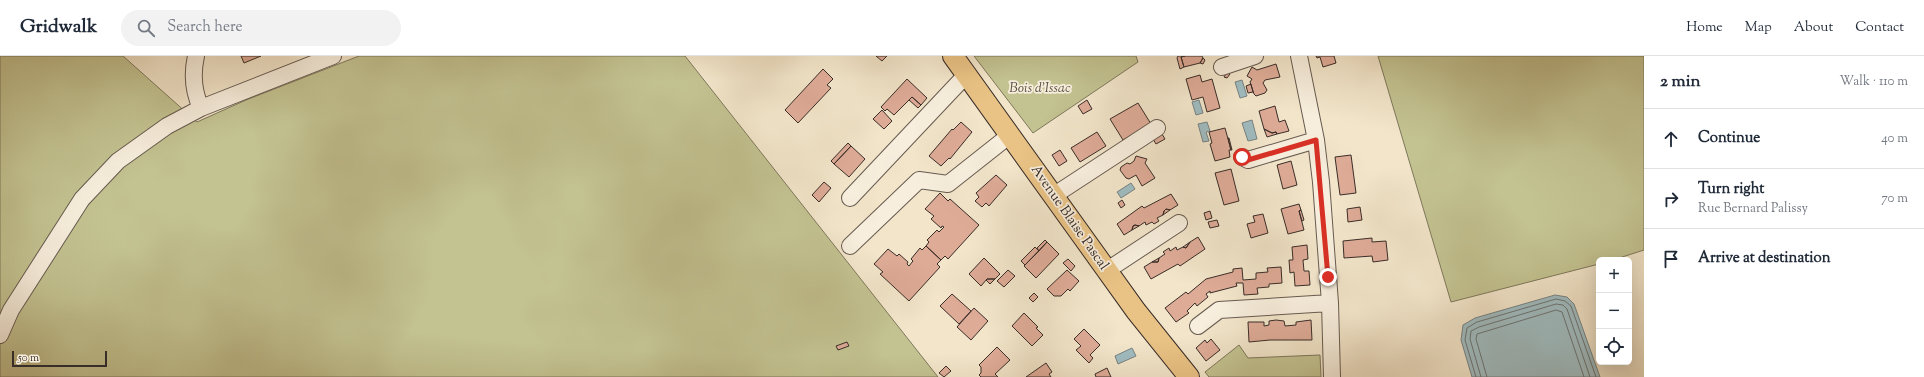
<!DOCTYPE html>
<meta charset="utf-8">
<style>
body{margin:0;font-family:"Sorts Mill Goudy",serif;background:#f2f2f3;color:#1f2937}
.controls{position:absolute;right:12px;bottom:12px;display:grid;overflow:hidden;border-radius:6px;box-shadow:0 4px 16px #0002}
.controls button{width:36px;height:36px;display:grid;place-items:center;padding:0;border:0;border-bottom:1px solid #e0e1e3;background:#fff;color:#1f2937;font:20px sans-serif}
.scale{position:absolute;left:12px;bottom:10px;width:95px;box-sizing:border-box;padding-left:4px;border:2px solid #392d28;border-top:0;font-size:11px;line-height:14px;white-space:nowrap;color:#392d28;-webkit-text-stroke:3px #f7eedd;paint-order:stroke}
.stop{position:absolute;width:12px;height:12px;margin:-9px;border:3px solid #d93025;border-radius:50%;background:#fff}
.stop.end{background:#d93025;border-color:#fff;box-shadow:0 1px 4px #0008}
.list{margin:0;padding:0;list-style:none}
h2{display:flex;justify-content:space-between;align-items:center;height:52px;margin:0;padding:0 16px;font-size:17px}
h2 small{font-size:13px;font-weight:400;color:#747a83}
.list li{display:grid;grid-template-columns:26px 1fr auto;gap:12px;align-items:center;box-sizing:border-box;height:60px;padding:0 16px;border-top:1px solid #e0e1e3}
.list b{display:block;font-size:15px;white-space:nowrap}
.list p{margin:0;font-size:13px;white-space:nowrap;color:#747a83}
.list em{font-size:13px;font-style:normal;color:#747a83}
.icon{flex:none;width:22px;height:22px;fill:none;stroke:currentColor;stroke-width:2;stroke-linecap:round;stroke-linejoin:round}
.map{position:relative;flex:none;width:1644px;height:321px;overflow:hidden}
header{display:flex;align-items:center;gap:24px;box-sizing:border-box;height:56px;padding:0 20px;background:#fff;border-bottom:1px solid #e0e1e3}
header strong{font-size:19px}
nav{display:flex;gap:22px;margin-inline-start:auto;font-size:14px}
.search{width:280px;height:36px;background:#f2f2f3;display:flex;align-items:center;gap:10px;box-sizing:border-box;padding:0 14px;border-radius:22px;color:#747a83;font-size:15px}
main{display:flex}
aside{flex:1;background:#fff}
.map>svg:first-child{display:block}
</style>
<header>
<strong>Gridwalk</strong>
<div class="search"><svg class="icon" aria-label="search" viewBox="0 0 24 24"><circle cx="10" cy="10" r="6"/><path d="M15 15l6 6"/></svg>Search here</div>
<nav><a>Home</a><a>Map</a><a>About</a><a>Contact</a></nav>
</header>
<main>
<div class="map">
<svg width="1644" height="321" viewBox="0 0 1644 321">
<rect width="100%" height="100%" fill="#f2e5ca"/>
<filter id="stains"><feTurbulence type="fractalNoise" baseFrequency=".005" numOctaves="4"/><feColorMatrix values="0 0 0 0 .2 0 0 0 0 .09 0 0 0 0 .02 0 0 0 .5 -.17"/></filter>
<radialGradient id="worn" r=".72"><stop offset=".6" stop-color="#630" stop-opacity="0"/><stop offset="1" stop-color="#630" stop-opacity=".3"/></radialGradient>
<!-- green -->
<path fill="#c3c291" stroke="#7e785c" d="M0,0H123L197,66L246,44L359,0H685L938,321H0Z
M974,0H1136L1138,6L1033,77Z
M1378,0H1644V194L1613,204H1599V208L1451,246Z
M1239,289L1248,302L1320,299L1321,321H1209L1205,316Z"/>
<!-- water -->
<path fill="#a0bcc1" stroke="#778384" d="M1242,24L1247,40L1240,42L1235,26Z
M1199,44L1203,57L1196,59L1192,46Z
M1252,64L1257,83L1248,85L1242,67Z
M1207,66L1210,75L1206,76L1209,85L1203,86L1198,68Z
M1131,127L1135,133L1121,142L1117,136Z
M1555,239L1567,241L1574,248L1600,321H1472L1461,284L1463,269L1475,262Z
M1132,292L1136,300L1118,308L1115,300Z"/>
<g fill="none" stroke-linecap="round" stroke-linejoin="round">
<!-- shore -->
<path stroke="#6c7474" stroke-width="1" d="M1476,321L1465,284L1467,272L1477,266L1556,243L1565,245L1571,250L1596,321
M1481,321L1470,283L1471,275L1479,271L1556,248L1563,249L1567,253L1590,321
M1487,321L1476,283L1477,278L1556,254L1562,256L1584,321"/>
</g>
<!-- building -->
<path fill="#deab97" stroke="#392d28" d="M241,0H261L244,7Z
M876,0H887L882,5Z
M1178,0H1185L1181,1L1184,11L1180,13L1177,2Z
M1185,0H1202L1203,2L1200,7L1184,11L1181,1Z
M1316,0H1334L1336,7L1323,11L1320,1L1317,2Z
M1203,2L1205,4L1203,8L1200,7Z
M1276,8L1280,21L1265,24L1263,27L1267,34L1265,37L1256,40L1254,38L1250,26L1252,23L1247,20L1252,11L1257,14Z
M823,13L833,23L827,29L831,32L798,67L785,54Z
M1227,16L1230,18L1227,22L1224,21Z
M1200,19L1202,26L1212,23L1220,52L1207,56L1203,41L1192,44L1186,23Z
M907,23L927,42L921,49L912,41L894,59L887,53L885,55L881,51Z
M1251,28L1253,36L1248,37L1246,30Z
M912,41L921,49L918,52L909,44Z
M1087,44L1092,53L1083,58L1078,50Z
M1138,47L1151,68L1123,84L1110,63Z
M1275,50L1279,66L1285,64L1289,75L1277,78L1276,76L1272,77L1264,73L1259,55Z
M882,54L892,65L884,73L873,63Z
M961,66L972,76L950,103L949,102L941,110L929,100L952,73L953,74Z
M1225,72L1231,94H1229L1230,101L1215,105L1210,88L1212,87L1209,76Z
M1264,73L1272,77L1276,76L1277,78L1267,81Z
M1097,76L1106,90L1080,106L1071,92Z
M1162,78L1165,83L1156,88L1153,83Z
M1228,82H1229L1232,94H1231Z
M848,87L851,90L834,108L831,105Z
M851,90L865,103L849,121L834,108Z
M1060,94L1067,105L1059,110L1052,99Z
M1351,99L1356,137L1340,139L1335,101Z
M1136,100L1147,103L1145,107L1155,122L1142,130L1136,119L1129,123L1126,122L1120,114L1121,111L1127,107L1130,108L1134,105Z
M1291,105L1297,129L1283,133L1277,109Z
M1231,113L1239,145L1224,149L1215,117Z
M996,119L1007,129L989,150L986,147L982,151L975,145L979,141L976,137Z
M824,126L831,132L819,146L812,139Z
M940,137L948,145L950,143L979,169L948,203L945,200L941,204L926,190L929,186L927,184L937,174L939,176L944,171L942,170L941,172L931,163L934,160L925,153Z
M1171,138L1178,149L1170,154L1166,153L1164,155L1163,159L1157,162L1159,165L1154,168L1152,166L1146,169L1145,166L1139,170L1135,169L1133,170L1132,174L1124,179L1117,168L1142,150L1144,152Z
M1122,144L1125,149L1121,152L1118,147Z
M1299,148L1301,154L1299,155L1304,174L1288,178L1281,153Z
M1360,151L1362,164L1348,166L1347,153Z
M1166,153L1170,154L1163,159L1164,155Z
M1301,154L1304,164L1302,165L1299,155Z
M1210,155L1212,162L1206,164L1204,157Z
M1263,158L1268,177L1251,182L1247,168L1255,166L1253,160Z
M1217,164L1219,170L1210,172L1208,166Z
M1135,169L1139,170L1132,174L1133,170Z
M1198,181L1205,193L1180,210L1178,208L1151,223L1144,211L1152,206H1158L1159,202L1165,198L1163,196L1169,192L1170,195L1176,191L1177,194L1183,191L1186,192L1190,186Z
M1372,182V186L1386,185L1388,204L1373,206L1372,200L1344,202L1343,185Z
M1045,184L1047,186L1039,195L1037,192Z
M1047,186L1059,198L1036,222L1024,210Z
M1190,186L1186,192L1183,191Z
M1307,189L1308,203L1303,204L1304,215H1309L1310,229L1295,230L1294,216L1290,217L1289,204H1293L1292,191Z
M926,190L941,204L937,208L940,211L909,245L880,218L883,216L874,208L888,193L897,200L899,198L908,206L907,208L909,210L913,205L911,203L920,192L922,194Z
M1035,191L1039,195L1025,209L1021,205Z
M984,202L1000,218L995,223H987L981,230L969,218Z
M1159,202L1158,206H1152Z
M1068,203L1075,210L1071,215L1063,207Z
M1281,211L1282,227L1269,228V231L1257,232L1258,238L1244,239L1243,227H1236L1237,230L1210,237V235L1206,238L1208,241L1197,250L1195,247L1187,255L1189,257L1176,266L1165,252L1186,236L1188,238L1206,223L1233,216V213L1242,212L1243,224L1256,223V217L1268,216L1267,212Z
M1008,214L1015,220L1004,231L997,225Z
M1067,214L1079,225L1070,235L1068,233L1061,240H1054L1047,233Z
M987,223H995L990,228L986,224Z
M1034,237L1038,241L1033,246L1029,242Z
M952,238L971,255L959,268L940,250Z
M974,252L988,265L971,284L957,271Z
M1024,257L1038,271L1036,272L1043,279L1032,290L1012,270Z
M1276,264L1284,265L1285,270L1296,269V266L1311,264L1312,284H1270L1249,286L1248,266H1264V270L1269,269V265Z
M1084,273L1100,289L1090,299L1093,302L1089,307L1076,294L1081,290L1074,283Z
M1211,283L1220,294L1206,305L1196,292L1205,284L1207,287Z
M847,286L849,290L838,294L836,290Z
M997,291L1010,304L995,318L998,321H981L979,319L981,317V311L979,309Z
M1046,307L1052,316L1049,318L1051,321H1026Z
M946,310L951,315L944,321L939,317Z
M1107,312L1111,321H1096L1095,318Z"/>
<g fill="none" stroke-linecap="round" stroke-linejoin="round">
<defs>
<path id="minor" d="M196,0C192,18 193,35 201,52
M1299,0L1316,84L1321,126L1330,247L1332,321
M1222,11L1255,0
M1242,101L1248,104L1316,84
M1053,140L1157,72
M850,142L967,18
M850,190L919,124L948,128L1010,79
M1106,215L1179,167
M1198,270L1219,254L1330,247
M0,279L11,254L82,143L118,105L167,70L201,52L333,0"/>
<path id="major" d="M953,0L1136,255L1189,321"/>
</defs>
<!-- minor casing -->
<use href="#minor" stroke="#675b50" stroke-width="18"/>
<!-- major casing -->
<use href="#major" stroke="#392d28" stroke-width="22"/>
<!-- minor -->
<use href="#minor" stroke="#f7eedd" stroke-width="16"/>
<!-- major -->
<use href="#major" stroke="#e9c285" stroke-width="20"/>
</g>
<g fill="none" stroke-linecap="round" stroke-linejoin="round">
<!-- route -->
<path stroke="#d93025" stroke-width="5" d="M1242,101L1248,104L1316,84L1328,221"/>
</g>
<g text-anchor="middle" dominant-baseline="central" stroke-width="3.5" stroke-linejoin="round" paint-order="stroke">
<!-- park labels -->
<g font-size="14" font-style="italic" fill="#5c5242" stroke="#f7eedd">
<text x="1040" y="33">Bois d'Issac</text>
</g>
<!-- street labels -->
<g font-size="14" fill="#392d28" stroke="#f7eedd">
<text transform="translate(1069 162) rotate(55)">Avenue Blaise Pascal</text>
</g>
</g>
<rect width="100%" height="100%" filter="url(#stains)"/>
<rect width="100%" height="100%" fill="url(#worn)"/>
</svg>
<div class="controls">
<button>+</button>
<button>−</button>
<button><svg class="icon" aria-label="locate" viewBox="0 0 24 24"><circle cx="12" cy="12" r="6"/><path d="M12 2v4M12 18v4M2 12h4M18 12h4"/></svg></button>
</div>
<div class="scale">50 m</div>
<div class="stop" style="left:1242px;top:101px"></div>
<div class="stop end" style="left:1328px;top:221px"></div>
</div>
<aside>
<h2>2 min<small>Walk · 110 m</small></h2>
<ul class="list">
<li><svg class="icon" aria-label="ahead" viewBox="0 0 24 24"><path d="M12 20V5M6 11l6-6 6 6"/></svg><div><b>Continue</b></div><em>40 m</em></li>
<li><svg class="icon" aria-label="right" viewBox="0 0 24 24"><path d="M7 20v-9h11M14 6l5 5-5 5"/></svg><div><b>Turn right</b><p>Rue Bernard Palissy</p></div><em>70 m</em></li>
<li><svg class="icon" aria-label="arrive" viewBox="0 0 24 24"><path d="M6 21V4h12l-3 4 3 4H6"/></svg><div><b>Arrive at destination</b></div></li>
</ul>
</aside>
</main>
